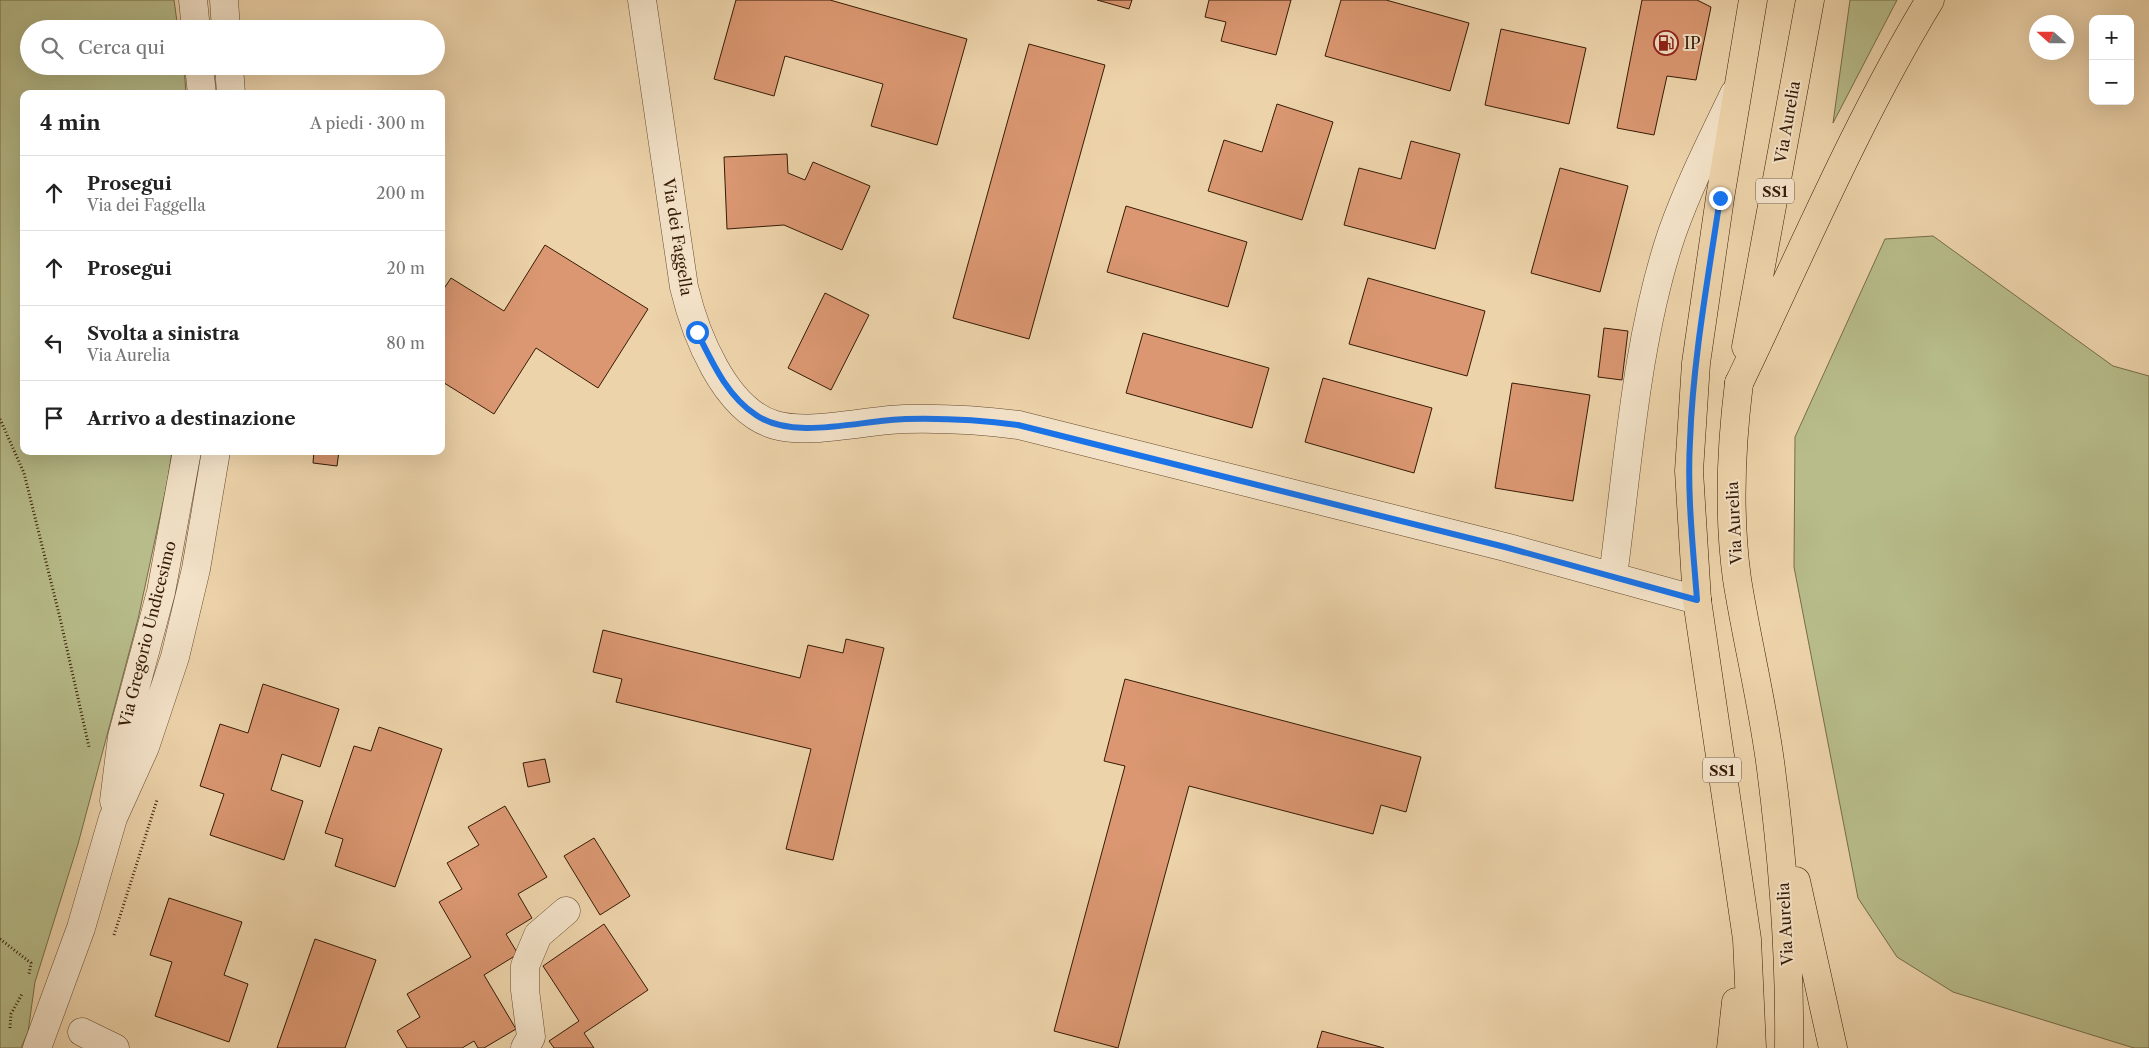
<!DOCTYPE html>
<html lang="it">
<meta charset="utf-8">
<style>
body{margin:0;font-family:"Libre Caslon Text",serif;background:#f2f2f2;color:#222}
.controls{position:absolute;right:15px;top:15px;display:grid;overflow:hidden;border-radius:10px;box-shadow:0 5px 20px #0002}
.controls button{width:45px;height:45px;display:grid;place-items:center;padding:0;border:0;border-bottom:1px solid #e0e0e0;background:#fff;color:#222;font:25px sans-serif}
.compass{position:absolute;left:2029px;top:15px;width:45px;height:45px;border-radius:50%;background:#fff;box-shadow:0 5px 20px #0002;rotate:291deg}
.stop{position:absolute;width:15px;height:15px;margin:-11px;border:4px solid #1a73e8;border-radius:50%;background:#fff}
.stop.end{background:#1a73e8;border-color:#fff;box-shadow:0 1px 5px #0008}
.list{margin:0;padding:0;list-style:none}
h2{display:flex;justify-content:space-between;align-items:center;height:65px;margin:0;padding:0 20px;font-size:21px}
h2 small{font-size:16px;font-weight:400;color:#767676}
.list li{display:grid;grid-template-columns:32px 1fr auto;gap:15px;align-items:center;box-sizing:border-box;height:75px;padding:0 20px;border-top:1px solid #e0e0e0}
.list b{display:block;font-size:19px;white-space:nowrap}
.list p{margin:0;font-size:16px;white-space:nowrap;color:#767676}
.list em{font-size:16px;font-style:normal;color:#767676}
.icon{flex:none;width:28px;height:28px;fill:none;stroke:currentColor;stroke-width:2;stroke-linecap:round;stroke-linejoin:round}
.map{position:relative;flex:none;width:2149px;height:1048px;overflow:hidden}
.search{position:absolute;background:#fff;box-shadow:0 5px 20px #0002;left:20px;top:20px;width:425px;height:55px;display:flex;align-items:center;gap:12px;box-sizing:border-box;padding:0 18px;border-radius:28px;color:#767676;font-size:19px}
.panel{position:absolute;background:#fff;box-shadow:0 5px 20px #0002;left:20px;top:90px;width:425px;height:365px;border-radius:10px}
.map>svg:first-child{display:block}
</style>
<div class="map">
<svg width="2149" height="1048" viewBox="0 0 2149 1048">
<rect width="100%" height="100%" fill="#edd3aa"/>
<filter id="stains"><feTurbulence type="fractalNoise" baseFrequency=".004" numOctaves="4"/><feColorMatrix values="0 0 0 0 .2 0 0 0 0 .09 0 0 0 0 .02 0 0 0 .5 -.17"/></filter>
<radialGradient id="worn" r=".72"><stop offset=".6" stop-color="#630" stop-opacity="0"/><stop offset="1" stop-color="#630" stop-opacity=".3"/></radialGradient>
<!-- green -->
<path fill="#b7bc8a" stroke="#766c48" d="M0,0H174L178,29H29V66H184L186,94H24V451H172L168,479L138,619L78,844L35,982L28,1032L21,1048H0Z
M1850,0H1897L1833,123Z
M1933,236L2113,366L2149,376V1048H2134L1953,992L1897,957L1858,898L1794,567L1795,437L1885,239Z"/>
<!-- building -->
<path fill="#da9771" stroke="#361b06" d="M736,0H830L967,39L937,145L871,126L883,84L785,56L774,96L714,79Z
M1097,0H1132L1129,9Z
M1209,0H1291L1276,55L1221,41L1226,22L1205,17Z
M1341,0H1386L1469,23L1450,91L1325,56Z
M1642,0H1697L1711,7L1696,80L1667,76L1654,135L1617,128Z
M1501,29L1586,48L1569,124L1485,105Z
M1029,44L1105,65L1029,339L953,318Z
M1277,104L1333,122L1302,220L1208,191L1224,140L1262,152Z
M1411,141L1460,154L1435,249L1344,225L1359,168L1401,179Z
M787,154L788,173L805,180L813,162L870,186L842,250L784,225L727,229L724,157Z
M1560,168L1628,186L1600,292L1531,273Z
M1126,206L1247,242L1228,307L1107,272Z
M545,245L648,309L598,388L536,348L494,414L441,381V293L451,278L504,311Z
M1368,278L1485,311L1467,376L1349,344Z
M825,293L869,315L831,390L788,368Z
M1604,328L1628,331L1622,380L1598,377Z
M1143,333L1269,368L1252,428L1126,393Z
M1323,378L1432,408L1414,473L1305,442Z
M1512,383L1590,395L1573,501L1495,488Z
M314,451H339L337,466L313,463Z
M603,630L800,678L808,645L843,653L846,639L884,648L833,860L786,849L811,749L616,702L622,679L593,672Z
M1125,679L1421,757L1406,812L1381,805L1373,834L1189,786L1118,1048L1054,1031L1125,766L1104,761Z
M263,684L339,709L320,767L282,754L271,790L303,801L284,860L210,835L224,794L200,786L220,724L248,733Z
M379,727L442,749L395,887L335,866L343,839L325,833L354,746L371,751Z
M545,759L550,782L528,787L523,763Z
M505,806L547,877L518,894L532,918L506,934L518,954L484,975L516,1029L484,1048H478L474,1041L462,1048H407L397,1031L420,1017L407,994L471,957L439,902L462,889L447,863L479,845L468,827Z
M594,838L630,896L600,915L564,856Z
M169,898L242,922L224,975L248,984L229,1042L155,1016L172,962L150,955Z
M604,924L648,990L584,1033L594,1048H554L549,1041L579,1021L543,966Z
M315,939L376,960L345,1048H277Z
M1322,1031L1384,1048H1317Z"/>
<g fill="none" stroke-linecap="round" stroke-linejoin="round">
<defs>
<path id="minor" d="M193,0L196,29
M224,0L226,29
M642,0L684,287C695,333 724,410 775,425C810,435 867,420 904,419C942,418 981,420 1019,425L1505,547L1697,600
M199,66L202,94
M229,66L231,94
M1613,576C1628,465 1636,339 1672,233C1689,185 1712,140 1734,94
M114,801L122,737L161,592L187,451
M82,1032L115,1048
M37,1048L81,928L113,818L145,747L175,657L196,569L216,451
M525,1048L531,1037L525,990V966L538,935L566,911"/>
<path id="major" d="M1746,347L1810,0
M1739,383C1801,254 1856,122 1930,0
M1697,600L1689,471L1696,363L1720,198L1753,0"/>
<path id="highway" d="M1739,383C1731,447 1728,514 1737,579C1747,642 1763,705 1771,769C1783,861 1790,955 1789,1048
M1697,600L1747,939L1752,1048
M1796,881L1833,1048
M1731,1048L1736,1002"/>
</defs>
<!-- minor casing -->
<use href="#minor" stroke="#64492f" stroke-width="29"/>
<!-- major casing -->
<use href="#major" stroke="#361b06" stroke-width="29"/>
<!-- highway casing -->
<use href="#highway" stroke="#361b06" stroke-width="29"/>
<!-- path -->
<path stroke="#361b06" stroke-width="3" stroke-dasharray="1 2.5" stroke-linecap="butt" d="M0,419L24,473L60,618L89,747
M114,935L157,800
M0,939L31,963L29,974
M10,1028L11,1014L22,994"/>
<!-- minor -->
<use href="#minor" stroke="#f3e2c8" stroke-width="28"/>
<!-- major -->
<use href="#major" stroke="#edd3aa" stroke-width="28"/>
<!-- highway -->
<use href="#highway" stroke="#edd3aa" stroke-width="28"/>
</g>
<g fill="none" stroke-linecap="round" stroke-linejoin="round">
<!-- route -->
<path stroke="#1a73e8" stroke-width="6" d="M697,332C712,362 727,396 756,415C794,441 861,420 905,419C943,418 981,420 1018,425L1505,547L1697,600C1693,547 1687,494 1690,441C1693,359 1708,279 1720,198"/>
</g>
<!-- icons -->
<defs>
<symbol id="fuel-ring" viewBox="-11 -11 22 22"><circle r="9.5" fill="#f3e2c8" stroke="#8f2418" stroke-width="1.5"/><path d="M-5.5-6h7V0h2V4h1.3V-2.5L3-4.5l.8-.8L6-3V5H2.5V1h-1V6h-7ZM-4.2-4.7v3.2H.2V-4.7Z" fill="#8f2418"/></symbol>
</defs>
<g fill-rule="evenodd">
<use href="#fuel-ring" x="1652" y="29" width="28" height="28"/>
</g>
<g text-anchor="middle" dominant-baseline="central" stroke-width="4" stroke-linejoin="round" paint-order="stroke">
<!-- shield labels -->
<g fill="#f3e2c8" stroke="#6f5740" stroke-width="1">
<rect x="1756" y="178.5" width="38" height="25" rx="4"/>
<rect x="1703" y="757.5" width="38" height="25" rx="4"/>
</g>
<g font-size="15" font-weight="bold" fill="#361b06">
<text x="1775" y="191">SS1</text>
<text x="1722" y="770">SS1</text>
</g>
<!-- poi labels -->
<g font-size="16" fill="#361b06" stroke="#f3e2c8" text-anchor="start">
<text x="1684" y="43">IP</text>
</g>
<!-- street labels -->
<g font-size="16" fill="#361b06" stroke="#f3e2c8">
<text transform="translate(1787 122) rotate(-80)">Via Aurelia</text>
<text transform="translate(678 237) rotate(81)">Via dei Faggella</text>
<text transform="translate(1734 523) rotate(-93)">Via Aurelia</text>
<text transform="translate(147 634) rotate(-76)">Via Gregorio Undicesimo</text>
<text transform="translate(1785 924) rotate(-93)">Via Aurelia</text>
</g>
</g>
<rect width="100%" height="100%" filter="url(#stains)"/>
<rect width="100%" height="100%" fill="url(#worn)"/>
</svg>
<div class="controls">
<button>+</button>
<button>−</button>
</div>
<svg class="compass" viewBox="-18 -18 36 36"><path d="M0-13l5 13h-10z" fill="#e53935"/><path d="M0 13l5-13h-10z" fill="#767676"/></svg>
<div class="stop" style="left:697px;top:332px"></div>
<div class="stop end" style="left:1720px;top:198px"></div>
<div class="search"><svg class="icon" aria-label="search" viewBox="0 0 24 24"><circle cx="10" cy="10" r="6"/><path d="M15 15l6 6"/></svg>Cerca qui</div>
<section class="panel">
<h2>4 min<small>A piedi · 300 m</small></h2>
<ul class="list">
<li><svg class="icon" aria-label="ahead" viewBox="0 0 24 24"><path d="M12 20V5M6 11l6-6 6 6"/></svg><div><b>Prosegui</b><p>Via dei Faggella</p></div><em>200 m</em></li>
<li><svg class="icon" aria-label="ahead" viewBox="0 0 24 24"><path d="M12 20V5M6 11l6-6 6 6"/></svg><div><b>Prosegui</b></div><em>20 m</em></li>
<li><svg class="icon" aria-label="left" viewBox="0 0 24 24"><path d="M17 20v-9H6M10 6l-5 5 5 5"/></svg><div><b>Svolta a sinistra</b><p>Via Aurelia</p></div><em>80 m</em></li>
<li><svg class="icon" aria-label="arrive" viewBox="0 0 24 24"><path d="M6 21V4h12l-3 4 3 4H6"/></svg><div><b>Arrivo a destinazione</b></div></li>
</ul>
</section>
</div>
